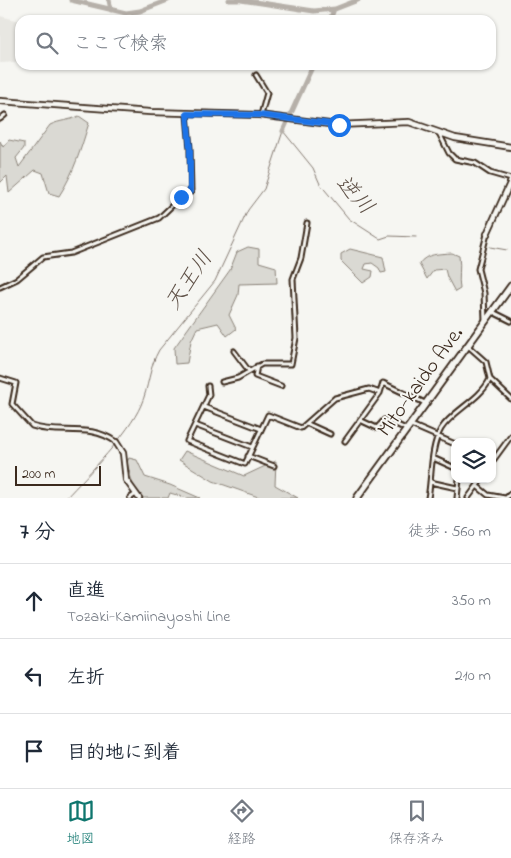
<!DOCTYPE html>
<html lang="ja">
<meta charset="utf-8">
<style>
body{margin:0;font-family:"Indie Flower","Klee One",sans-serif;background:#f6f6f7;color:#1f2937}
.controls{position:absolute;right:15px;bottom:15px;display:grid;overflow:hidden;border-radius:10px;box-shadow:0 1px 4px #0004}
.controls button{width:45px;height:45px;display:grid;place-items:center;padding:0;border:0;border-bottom:1px solid #e0e1e3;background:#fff;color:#1f2937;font:25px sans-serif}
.scale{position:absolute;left:15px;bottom:12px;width:86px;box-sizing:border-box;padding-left:5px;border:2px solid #3b2a1e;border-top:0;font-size:14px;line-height:18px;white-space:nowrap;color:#3b2a1e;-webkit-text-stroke:4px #f6f6f2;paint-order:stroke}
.stop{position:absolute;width:15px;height:15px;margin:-11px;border:4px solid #1a73e8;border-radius:50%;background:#fff}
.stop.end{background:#1a73e8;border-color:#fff;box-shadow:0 1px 5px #0008}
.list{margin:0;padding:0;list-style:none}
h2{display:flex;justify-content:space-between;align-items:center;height:65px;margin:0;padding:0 20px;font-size:21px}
h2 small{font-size:16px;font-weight:400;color:#747a83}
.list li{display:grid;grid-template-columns:32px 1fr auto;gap:15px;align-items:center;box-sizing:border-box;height:75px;padding:0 20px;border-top:1px solid #e0e1e3}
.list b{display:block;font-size:19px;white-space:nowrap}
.list p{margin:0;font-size:16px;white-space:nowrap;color:#747a83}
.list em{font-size:16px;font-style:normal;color:#747a83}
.icon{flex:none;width:28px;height:28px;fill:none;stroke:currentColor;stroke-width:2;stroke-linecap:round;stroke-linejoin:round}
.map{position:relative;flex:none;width:511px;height:498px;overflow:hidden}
.search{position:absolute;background:#fff;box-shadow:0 1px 4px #0004;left:15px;right:15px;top:15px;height:55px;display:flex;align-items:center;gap:12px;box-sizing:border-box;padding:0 18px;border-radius:15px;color:#747a83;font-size:19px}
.sheet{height:290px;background:#fff}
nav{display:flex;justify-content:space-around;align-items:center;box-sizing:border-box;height:70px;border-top:1px solid #e0e1e3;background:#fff;font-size:14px;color:#747a83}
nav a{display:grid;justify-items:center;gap:2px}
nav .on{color:#0f766e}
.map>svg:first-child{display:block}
</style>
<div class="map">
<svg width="511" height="498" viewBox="0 0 511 498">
<rect width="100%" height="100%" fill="#f6f6f2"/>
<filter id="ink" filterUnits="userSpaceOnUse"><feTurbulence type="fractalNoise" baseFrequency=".02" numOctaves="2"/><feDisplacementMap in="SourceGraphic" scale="10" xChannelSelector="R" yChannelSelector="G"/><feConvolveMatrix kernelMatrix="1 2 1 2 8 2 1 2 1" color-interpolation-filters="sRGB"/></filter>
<g filter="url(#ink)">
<!-- built -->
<path fill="#e8e7e2" d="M0,16L20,21V62L0,63Z"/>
<!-- green -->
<path fill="#dad9d3" stroke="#8a8278" d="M79,116L89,123C81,148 74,173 59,196L49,193L43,173L35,170L9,193L7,176L0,183V141L3,147L9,140L24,143V148L16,158L19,167L50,125C60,120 69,121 79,116Z
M248,247L259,249V262L276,267L277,283L239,284L238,295L229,315L236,329L227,336L218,323L197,328L191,341L187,363L175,364L174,348L230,270L237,252Z
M350,249L383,257L386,272L381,273L379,268L372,263L366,264L364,269L373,271L372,277L363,283L341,261V254Z
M452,253L459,256C461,267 458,278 460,289L455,292L447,277L445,269L434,270L427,279L419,264C426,253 440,254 452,253Z
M185,451L244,476L276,461L275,485L298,498H261L213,481L179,460Z
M129,458L137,460L145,477L170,485L200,498H187L170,493L168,498H143L133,486L127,462Z"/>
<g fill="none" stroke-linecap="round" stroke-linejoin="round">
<!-- stream -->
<path stroke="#857a71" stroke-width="1" d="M490,247L507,250
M66,498C89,473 128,435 141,405C149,387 149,367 159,350L215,281L248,210L264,189L283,131L313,168L320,184L349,219L380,239L389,236L416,237"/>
<!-- river -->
<path stroke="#b6b0a9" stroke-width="5" d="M71,0L126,13L140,11L168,0
M109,0L111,10
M229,0H238
M241,0L314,11L335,9L358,0
M330,20L334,9
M283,131L313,65"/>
<defs>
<path id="street" d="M256,75L267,93L261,115
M0,119L5,115
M439,133L449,153L455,159L475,163L490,173L511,179
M0,287L17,279L43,257L71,253L159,218L181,197L191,192L190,149L187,114
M493,312L511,321
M485,321L484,293L478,269L487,234
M468,346L486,362L490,379L511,399
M234,351L249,371
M257,366L255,376L281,386
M0,378L16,383L12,404L32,426C60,436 89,422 116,442
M222,382L238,378L262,364H291L296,338L293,279L301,258L307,223
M208,386L209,395L187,441L245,464L268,415L301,428L335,398L369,389L380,393
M204,407L261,429
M360,420L377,428L384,420H387L406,429
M308,424L330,434
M195,425L252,447
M411,425L455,444
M345,441L380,393L383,383L425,403
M248,456L274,466
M433,458L455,468
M492,462L511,436
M430,482L457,488
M477,486L488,495L505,498
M130,498L136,494
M428,498C432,477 430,448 441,429C452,411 480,400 490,379
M457,498L459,479
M468,498L482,479
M506,498L511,493"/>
<path id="secondary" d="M0,101L150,112L259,115L337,125L409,122L455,138L511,147
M487,234L511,181
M116,442L123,453L126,480L139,498"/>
<path id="highway" d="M357,498L511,286"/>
</defs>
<!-- street casing -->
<use href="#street" stroke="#3b2a1e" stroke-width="7"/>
<!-- secondary casing -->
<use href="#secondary" stroke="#3b2a1e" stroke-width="8"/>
<!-- highway casing -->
<use href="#highway" stroke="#3b2a1e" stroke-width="9"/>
<!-- street -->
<use href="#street" stroke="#f6f6f2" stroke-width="3"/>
<!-- secondary -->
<use href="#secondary" stroke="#f6f6f2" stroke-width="4.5"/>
<!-- highway -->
<use href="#highway" stroke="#f6f6f2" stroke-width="5.5"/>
</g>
</g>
<g fill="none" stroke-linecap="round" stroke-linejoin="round" filter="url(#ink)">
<!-- route -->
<path stroke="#1a73e8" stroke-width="6" d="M181,197L190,192V149L187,114L259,115L339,125"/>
</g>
<g text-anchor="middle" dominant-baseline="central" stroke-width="4" stroke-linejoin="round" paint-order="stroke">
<!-- street labels -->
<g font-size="21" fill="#3b2a1e" stroke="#f6f6f2">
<text transform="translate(421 382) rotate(-54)">Mito-kaido Ave.</text>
</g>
<!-- water labels -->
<g font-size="22" font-style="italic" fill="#605248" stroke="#f6f6f2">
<text transform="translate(354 196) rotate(47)">逆川</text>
<text transform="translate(190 281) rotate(-56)">天王川</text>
</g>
</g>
</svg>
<div class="controls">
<button><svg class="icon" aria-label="layers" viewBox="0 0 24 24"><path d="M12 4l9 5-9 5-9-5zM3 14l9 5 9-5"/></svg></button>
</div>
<div class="scale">200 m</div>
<div class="stop" style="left:339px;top:125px"></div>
<div class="stop end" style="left:181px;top:197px"></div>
<div class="search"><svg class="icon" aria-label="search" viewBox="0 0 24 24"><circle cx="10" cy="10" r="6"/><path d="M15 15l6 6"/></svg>ここで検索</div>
</div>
<section class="sheet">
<h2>7 分<small>徒歩 · 560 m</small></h2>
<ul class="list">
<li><svg class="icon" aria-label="ahead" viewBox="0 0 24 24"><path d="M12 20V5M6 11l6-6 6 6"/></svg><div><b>直進</b><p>Tozaki-Kamiinayoshi Line</p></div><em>350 m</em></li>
<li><svg class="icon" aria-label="left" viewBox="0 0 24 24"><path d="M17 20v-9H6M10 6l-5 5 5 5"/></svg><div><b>左折</b></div><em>210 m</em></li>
<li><svg class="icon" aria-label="arrive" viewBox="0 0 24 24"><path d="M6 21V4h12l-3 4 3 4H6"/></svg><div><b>目的地に到着</b></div></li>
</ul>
</section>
<nav>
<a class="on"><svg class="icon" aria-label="map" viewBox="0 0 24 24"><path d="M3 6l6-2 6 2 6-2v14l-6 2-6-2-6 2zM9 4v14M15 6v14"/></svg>地図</a>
<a><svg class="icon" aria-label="directions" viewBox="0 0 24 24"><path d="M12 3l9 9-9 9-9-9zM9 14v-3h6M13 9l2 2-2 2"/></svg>経路</a>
<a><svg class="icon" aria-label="saved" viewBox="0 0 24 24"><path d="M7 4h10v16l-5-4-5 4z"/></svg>保存済み</a>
</nav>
